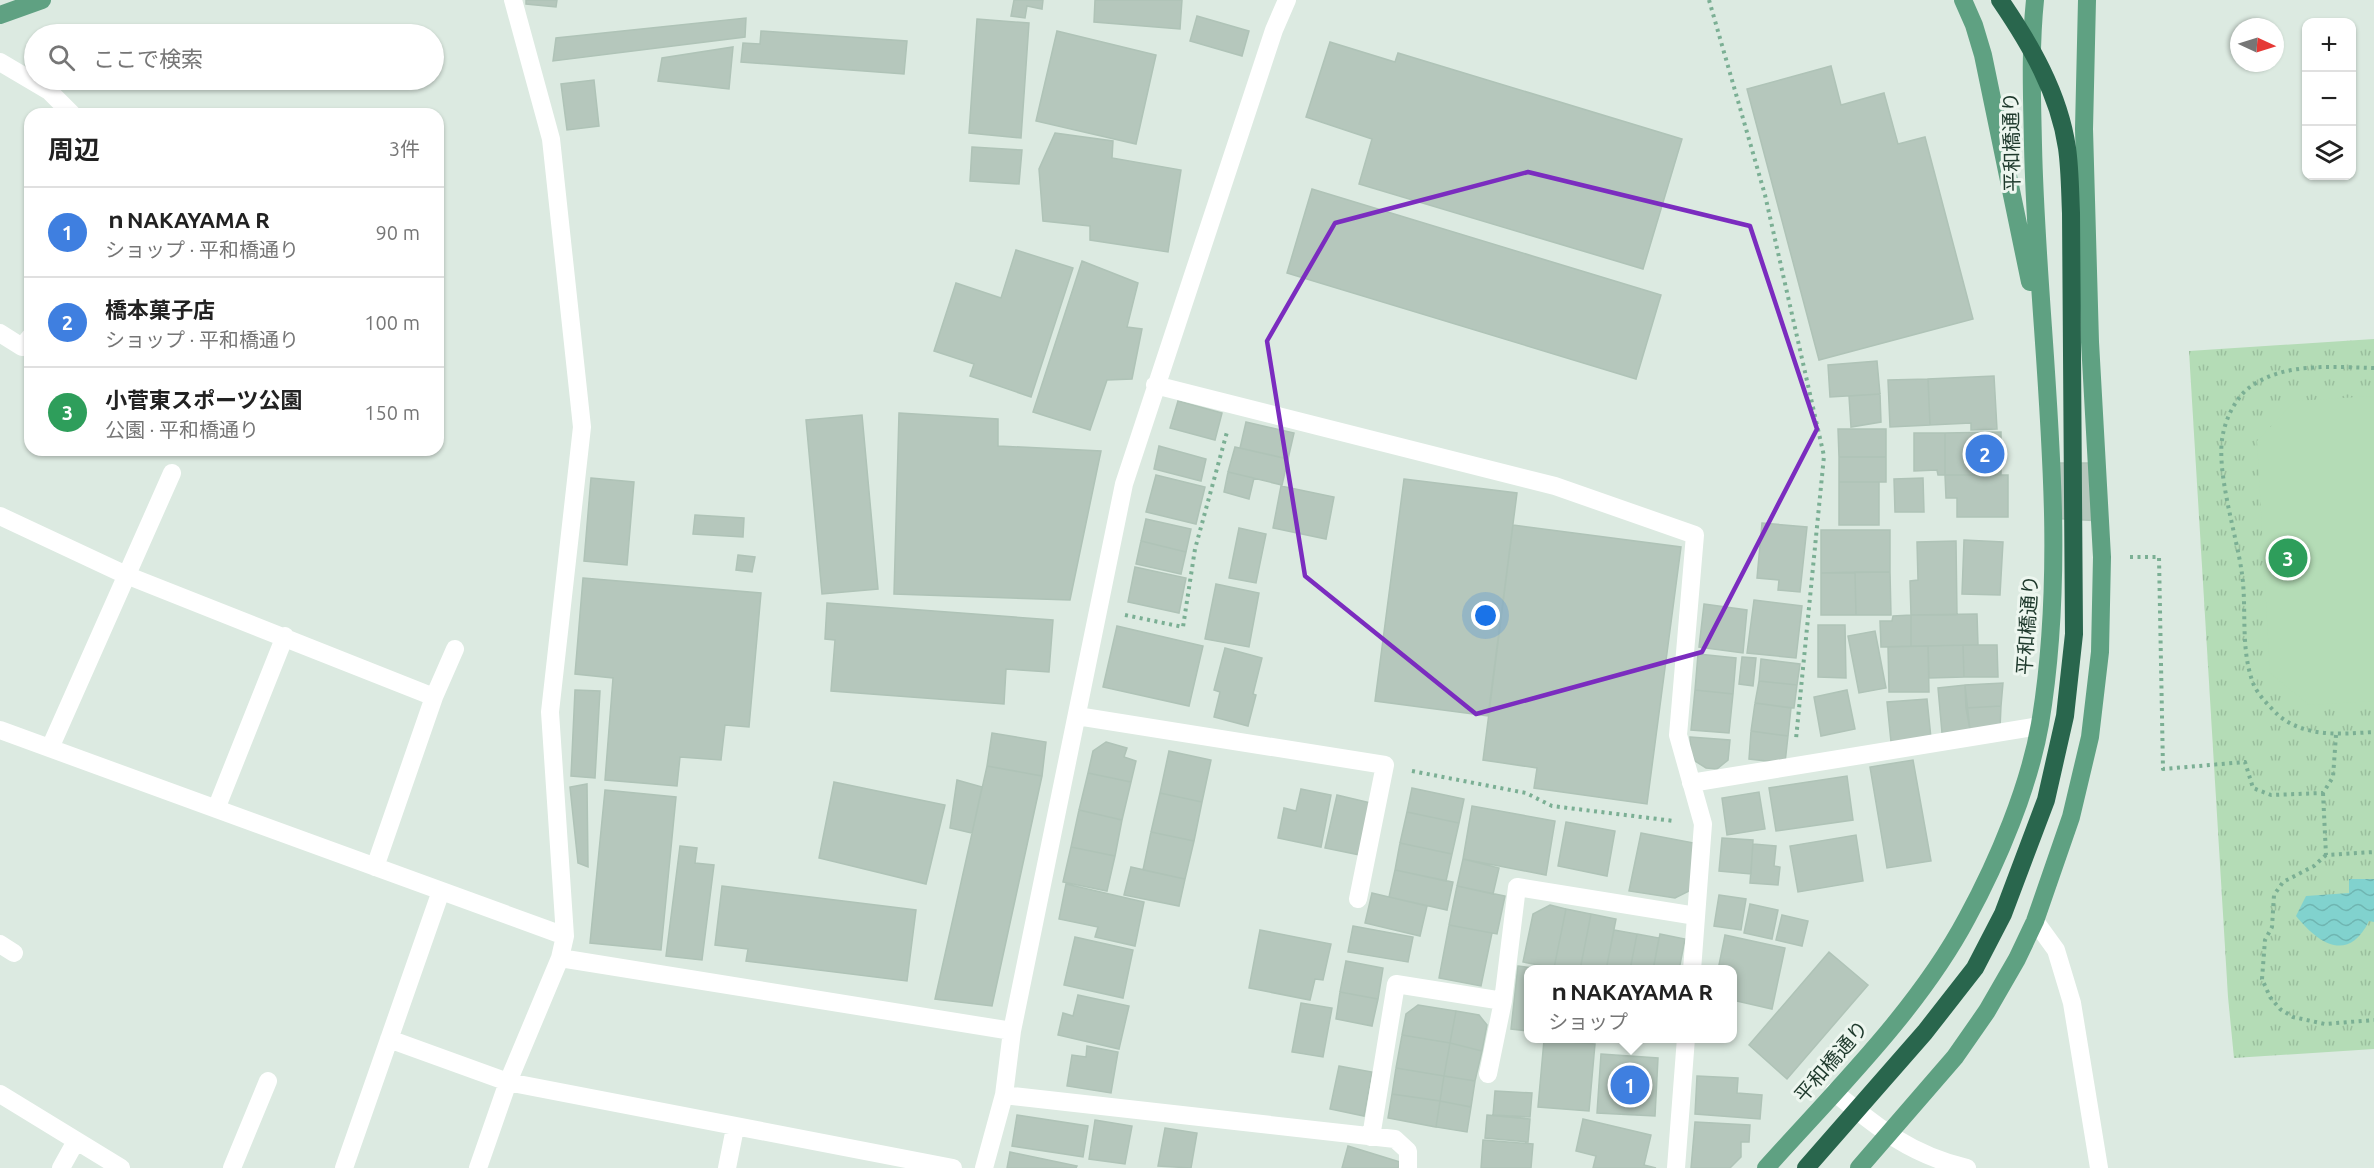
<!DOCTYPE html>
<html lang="ja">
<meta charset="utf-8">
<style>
body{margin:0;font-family:Ubuntu,"Noto Sans JP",sans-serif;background:#f2f2f2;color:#222}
.controls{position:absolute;right:18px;top:18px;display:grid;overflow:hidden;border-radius:12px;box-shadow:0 2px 4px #0004}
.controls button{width:54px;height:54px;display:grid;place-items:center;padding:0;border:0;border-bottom:2px solid #e0e0e0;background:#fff;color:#222;font:30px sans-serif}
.compass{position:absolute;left:2230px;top:18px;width:54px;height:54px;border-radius:50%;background:#fff;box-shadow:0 2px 4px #0004;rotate:94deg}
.you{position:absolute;left:1486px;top:616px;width:21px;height:21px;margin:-15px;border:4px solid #fff;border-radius:50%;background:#1a73e8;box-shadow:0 0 0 9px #1a73e833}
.badge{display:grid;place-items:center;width:39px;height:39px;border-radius:50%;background:#f9524b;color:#fff;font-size:20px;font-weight:700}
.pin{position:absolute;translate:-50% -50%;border:3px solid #fff;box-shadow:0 2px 6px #0006}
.popup{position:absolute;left:1524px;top:965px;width:213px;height:78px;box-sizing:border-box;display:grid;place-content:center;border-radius:12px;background:#fff;filter:drop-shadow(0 2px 4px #0005);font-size:20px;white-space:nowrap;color:#767676}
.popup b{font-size:22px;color:#222}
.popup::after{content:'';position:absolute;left:50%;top:100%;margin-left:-12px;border:12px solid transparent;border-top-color:#fff}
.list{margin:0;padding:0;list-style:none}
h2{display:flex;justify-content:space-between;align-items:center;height:78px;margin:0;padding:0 24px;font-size:26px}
h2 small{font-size:20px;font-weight:400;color:#767676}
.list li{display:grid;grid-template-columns:39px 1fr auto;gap:18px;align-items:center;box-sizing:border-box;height:90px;padding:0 24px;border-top:2px solid #e0e0e0}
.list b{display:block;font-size:22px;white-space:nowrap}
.list p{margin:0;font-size:20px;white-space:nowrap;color:#767676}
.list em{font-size:20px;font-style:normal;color:#767676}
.icon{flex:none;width:33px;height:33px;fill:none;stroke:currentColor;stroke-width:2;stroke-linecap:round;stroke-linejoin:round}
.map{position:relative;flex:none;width:2374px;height:1168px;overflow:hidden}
.search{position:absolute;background:#fff;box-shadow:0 2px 4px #0004;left:24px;top:24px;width:420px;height:66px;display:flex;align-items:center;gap:15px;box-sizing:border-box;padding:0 21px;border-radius:33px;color:#767676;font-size:22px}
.panel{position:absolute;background:#fff;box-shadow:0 2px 4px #0004;left:24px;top:108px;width:420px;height:348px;border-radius:18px}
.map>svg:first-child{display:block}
</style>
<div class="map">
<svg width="2374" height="1168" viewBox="0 0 2374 1168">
<defs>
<pattern id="grass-tufts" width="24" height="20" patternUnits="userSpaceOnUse" patternTransform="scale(1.5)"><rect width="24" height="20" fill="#b4dcb6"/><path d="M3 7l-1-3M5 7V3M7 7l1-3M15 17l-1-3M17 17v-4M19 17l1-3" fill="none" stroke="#9abe9d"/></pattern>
<pattern id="water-waves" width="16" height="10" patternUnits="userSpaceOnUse" patternTransform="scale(1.5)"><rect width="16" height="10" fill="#81d2ce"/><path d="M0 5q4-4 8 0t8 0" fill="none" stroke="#6fb5b1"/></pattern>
</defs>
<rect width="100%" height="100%" fill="#dceae1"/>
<!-- grass -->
<path fill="url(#grass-tufts)" d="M2374,339V1049L2234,1058L2228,997L2189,351Z"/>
<!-- pitch -->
<path fill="#b4dcb6" d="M2374,396V701L2309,705L2270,673L2257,441L2295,401Z"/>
<!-- water -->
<path fill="url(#water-waves)" d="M2349,879H2374V922L2369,921C2348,964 2318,943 2296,916L2306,896L2349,893Z"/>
<!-- building -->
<path fill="#b5c7bc" stroke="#afc3b7" stroke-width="1.5" d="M526,0H557L556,7L526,4Z
M1014,0H1043L1042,9L1027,6L1025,18L1011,16Z
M1095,0H1182L1180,29L1094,22Z
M1197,16L1249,31L1242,56L1190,41Z
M746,18L745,37L553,61L556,38Z
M977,19L1029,23L1021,138L969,133Z
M761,31L907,41L904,74L741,62L743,43L760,44Z
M1057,31L1156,55L1136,144L1036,121Z
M1330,42L1395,62L1398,53L1682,139L1643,269L1359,184L1372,139L1306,117Z
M733,47L729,89L658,81L662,58Z
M1831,66L1841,105L1884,93L1898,144L1925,137L1973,319L1819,360L1747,89Z
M594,80L599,126L567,130L561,84Z
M1055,133L1113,141L1112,158L1181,170L1168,252L1090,240V226L1043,221L1039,169Z
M972,147L1022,150L1019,184L970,181Z
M1312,189L1661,295L1636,379L1287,273Z
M1016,250L1073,268L1031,397L970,376L974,364L934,351L956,283L1001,298Z
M1082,261L1138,283L1127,327L1142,329L1132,379L1107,380L1090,430L1033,412Z
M1877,361L1880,394L1830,397L1828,365Z
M1994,376L1997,429L1971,430V423L1930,425L1928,379Z
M1928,379L1930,425L1890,427L1888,380Z
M1880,394L1881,422L1851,427L1849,396Z
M1178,401L1222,413L1215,440L1170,428Z
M899,413L998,419V446L1101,451L1070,600L894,594Z
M862,415L878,589L822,594L806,420Z
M1246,422L1294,433L1288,459L1240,448Z
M1838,429H1886V457H1839Z
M2001,432V475H1945V433Z
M1914,433H1945V475H1938L1937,470L1914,471Z
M1159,446L1206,459L1201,481L1154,469Z
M1235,447L1288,459L1282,485L1228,472Z
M1839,457H1886V482H1839Z
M2048,463H2103L2102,521L2047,518Z
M1228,472L1254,478L1249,499L1224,492Z
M1156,475L1205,487L1196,524L1146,512Z
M1945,475H2008V517H1957V498H1946Z
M591,478L634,482L627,565L584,561Z
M1923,478L1924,512H1895L1894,479Z
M1404,479L1517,493L1488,716L1375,701Z
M1839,482H1879V525H1839Z
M1281,486L1334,497L1326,539L1273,528Z
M695,515L744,518L743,537L693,534Z
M1146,519L1191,529L1186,552L1141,541Z
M1762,523L1807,527L1800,592L1778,590L1779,580L1757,578Z
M1513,525L1681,547L1647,804L1534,788L1537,768L1483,760Z
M1239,528L1266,534L1256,583L1229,578Z
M1821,530H1890V572L1821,573Z
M1964,540L2003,542L2000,595L1962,594Z
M1141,541L1186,552L1181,574L1136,564Z
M1956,541L1957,615H1911L1910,581L1918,580L1917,542Z
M738,555L755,557L752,572L736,570Z
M1135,567L1186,578L1179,613L1128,602Z
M1855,572L1856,615H1821V573Z
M1855,572H1890L1891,615H1856Z
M583,578L761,593L749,727L725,725L721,760L680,757L677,786L605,780L613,678L575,674Z
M1216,584L1259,593L1249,647L1205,639Z
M1754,600L1802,606L1796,658L1747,653Z
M827,603L1053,620L1049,672L1006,669L1004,704L831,691L835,640L825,639Z
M1704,604L1747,610L1743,653L1699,647Z
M1977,614L1978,645L1911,646V615Z
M1911,615V646L1881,647L1880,621H1892L1893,616Z
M1818,625H1845L1846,678L1818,677Z
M1117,626L1203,646L1189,706L1103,687Z
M1875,631L1886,688L1859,693L1848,636Z
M1963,645L1964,677L1929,678L1928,646Z
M1963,645H1997L1998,677H1964Z
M1928,646L1929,692H1889L1888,647Z
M1225,648L1262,658L1253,694L1256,695L1248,726L1214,717L1220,692L1214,690Z
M1698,654L1736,658L1733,694L1695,690Z
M1742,657L1756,658L1753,686L1739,684Z
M1761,659L1800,664L1797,685L1759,681Z
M1759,681L1797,685L1794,708L1755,703Z
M2003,683L2001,706L1966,708L1965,685Z
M1965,685L1970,730L1942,733L1938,688Z
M575,690L600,691L595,778L571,776Z
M1695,690L1733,694L1729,733L1691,730Z
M1847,690L1855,729L1821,736L1814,697Z
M1927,699L1931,738L1891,742L1887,702Z
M1755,703L1791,708L1788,736L1751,731Z
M2001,706L2000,728L1970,730L1966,708Z
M1751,731L1788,736L1785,763L1749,759Z
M992,733L1046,742L1042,776L987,766Z
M1690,737L1730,740L1728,760L1717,769L1706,768L1695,761L1691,752Z
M1106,742L1127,748L1124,757L1136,761L1131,782L1088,773L1093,751Z
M1169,751L1211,760L1202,802L1160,793Z
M1913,760L1931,861L1887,868L1870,767Z
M987,766L1042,776L992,1006L935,999Z
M1088,773L1131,782L1122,820L1079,810Z
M1847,776L1853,820L1776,831L1769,788Z
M957,780L982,787L972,833L950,828Z
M834,782L945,805L926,884L819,858Z
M587,784L588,867L578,863L570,787Z
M1412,788L1464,799L1459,823L1407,812Z
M1301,789L1331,795L1321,847L1278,838L1284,808L1296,811Z
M605,790L676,797L661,950L590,943Z
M1759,792L1765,829L1727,835L1722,798Z
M1160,793L1202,802L1194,841L1151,832Z
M1337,795L1371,803L1360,855L1325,848Z
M1472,806L1555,821L1546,875L1463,859Z
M1079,810L1122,820L1115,856L1071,847Z
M1407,812L1459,823L1452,854L1400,843Z
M1566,822L1615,831L1607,876L1558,866Z
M1151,832L1194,841L1185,879L1143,870Z
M1641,833L1694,843L1691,890L1675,898L1629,891Z
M1856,835L1863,881L1798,892L1790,846Z
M1722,838L1753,840L1751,874L1719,871Z
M1400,843L1452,854L1446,881L1395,870Z
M1753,844L1776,846L1774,866L1780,867L1778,885L1750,883Z
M680,846L697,848L695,863L714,865L702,960L666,956Z
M1071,847L1115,856L1107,891L1063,882Z
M1463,859L1499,868L1493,894L1457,886Z
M1131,867L1185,879L1179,906L1124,895Z
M1395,870L1453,882L1447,910L1389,897Z
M1066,884L1144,902L1135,946L1095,937L1098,927L1059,919Z
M722,886L916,910L907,981L746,961L748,949L715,945Z
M1457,886L1505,896L1497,934L1449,925Z
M1372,893L1427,906L1420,936L1365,923Z
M1719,895L1746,899L1741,930L1714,926Z
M1750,904L1778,910L1772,939L1744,933Z
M1550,905L1566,909L1554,968L1523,962L1533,914Z
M1566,909L1591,914L1580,970L1554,968Z
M1591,914L1616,919L1606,970H1580Z
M1782,915L1808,921L1802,946L1776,940Z
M1449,925L1492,933L1481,986L1439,978Z
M1353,926L1413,937L1408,962L1348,952Z
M1260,930L1331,944L1323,980L1315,979L1310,1000L1249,988Z
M1614,930L1637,934L1630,970H1606Z
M1637,934L1659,938L1653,970H1630Z
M1660,934L1685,939L1679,970H1653Z
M1725,935L1785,948L1772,1009L1732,1000V970H1718Z
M1075,937L1133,950L1123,998L1064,985Z
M1829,952L1868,985L1787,1079L1749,1045Z
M1346,961L1383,968L1378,999L1340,992Z
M1518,966L1547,970H1528V1031L1511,1029Z
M1340,992L1378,999L1372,1026L1336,1019Z
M1078,995L1129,1006L1119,1049L1058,1035L1063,1013L1073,1016Z
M1301,1003L1332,1008L1323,1057L1292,1052Z
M1418,1005L1456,1011L1450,1043L1402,1035L1406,1014Z
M1456,1011L1479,1015L1487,1025L1482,1051L1450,1043Z
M1402,1035L1450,1043L1444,1076L1396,1068Z
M1544,1040L1595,1044L1589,1111L1538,1107Z
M1450,1043L1482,1051L1475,1081L1444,1076Z
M1087,1046L1118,1052L1111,1093L1067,1086L1072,1055L1086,1057Z
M1601,1054L1658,1058L1655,1116L1597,1113Z
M1339,1066L1372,1072L1364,1116L1330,1109Z
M1396,1068L1444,1076L1440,1101L1392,1094Z
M1444,1076L1475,1081L1471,1107L1440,1101Z
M1697,1076L1738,1078L1737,1093L1762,1095L1760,1119L1695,1114Z
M1495,1091L1532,1093L1530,1117L1493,1115Z
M1392,1094L1440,1101L1436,1127L1388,1118Z
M1440,1101L1471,1107L1467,1132L1436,1127Z
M1017,1115L1088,1126L1083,1157L1012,1146Z
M1487,1115L1530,1119L1528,1142L1485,1138Z
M1583,1119L1651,1135L1644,1165L1656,1168H1593L1596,1156L1576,1151Z
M1095,1120L1132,1126L1125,1164L1089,1159Z
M1695,1122L1750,1125L1749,1142H1741V1157L1730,1168H1691Z
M1165,1128L1197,1133L1191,1168L1158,1166Z
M1483,1140L1533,1144L1531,1168H1481Z
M1348,1146L1400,1162L1398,1168H1342Z
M1010,1152L1077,1166L1076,1168H1007Z"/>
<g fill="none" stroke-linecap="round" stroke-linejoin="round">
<!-- path -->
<path stroke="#7baf94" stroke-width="4" stroke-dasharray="3 4.5" stroke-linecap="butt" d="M1709,0L1765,195L1824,456L1796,739
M2374,368C2334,367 2284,362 2250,387C2236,397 2226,418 2223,434C2215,470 2237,536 2242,574C2247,611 2240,647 2253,683C2257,694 2270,707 2278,715C2306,738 2340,734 2374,732
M2130,557H2159L2163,769L2245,762L2253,788L2271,795L2323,793L2333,777L2336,735
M1125,615L1183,627L1195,549L1227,432
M1412,771L1526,793L1552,806L1674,821
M2323,793L2326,855L2374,852
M2326,855L2314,866L2283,882L2274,895L2272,927L2265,940L2262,979L2270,997L2280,1009L2293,1017L2325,1024L2374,1020"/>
<!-- minor -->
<path stroke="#fff" stroke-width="18" d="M0,62L49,91L72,114
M0,333L22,347L30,337
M1155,385L1555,486L1695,535L1678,735L1703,824L1692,970
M0,516L126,575L434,697
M1077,716L1385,765L1358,899
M0,730L565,936
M50,748L172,473
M1691,783L2039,726
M216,809L285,636
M375,867L434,697L455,649
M2035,921L2056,950L2072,1003L2099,1168
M0,944L14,953
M560,958L1012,1031
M389,1039L508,1082L953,1168
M1488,1074L1503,1001
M1834,1092C1878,1128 1911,1155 1967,1168
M0,1094L121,1168
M1004,1095L1395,1139L1408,1151V1168
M1371,1137L1396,984L1503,1001L1517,887L1696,916
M61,1168L76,1141
M232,1168L268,1081
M344,1168L441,891
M478,1168L508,1082L560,958L565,936L550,712L582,427L551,139L513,0
M727,1168L735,1128
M984,1168L1004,1095L1012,1031L1124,484L1274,30L1287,0
M1676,1168L1686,1038"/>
<!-- major -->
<path stroke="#5fa182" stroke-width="18" d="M1963,0L1974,25L1983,55L2030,282
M0,15L42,0
M1766,1168C1835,1091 1918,1010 1967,918C1998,861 2029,787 2040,724C2072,533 2037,337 2033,145C2032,97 2030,48 2035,0
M1859,1168L1955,1057L1987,1011L2017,959L2035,921L2071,817L2090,737L2100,652L2102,557L2090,342L2084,129L2087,0"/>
<!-- highway -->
<path stroke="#29664d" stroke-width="18" d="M1806,1168L1925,1032L1975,968L2003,914L2046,800L2065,716L2074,634L2071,213C2070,191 2070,169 2067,148C2059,93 2030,44 2000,0"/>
</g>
<!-- marked area -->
<path fill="none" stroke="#7b2cbf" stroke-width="4.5" stroke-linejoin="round" d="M1528,172L1750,226L1817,429L1702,652L1476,714L1305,576L1267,341L1335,223Z"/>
<g text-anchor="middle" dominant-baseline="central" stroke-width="6" stroke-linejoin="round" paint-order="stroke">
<!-- street labels -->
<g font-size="20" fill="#1e392c" stroke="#edf6ef">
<text transform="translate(2011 142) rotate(-91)">平和橋通り</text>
<text transform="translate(2027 625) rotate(-86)">平和橋通り</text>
<text transform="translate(1831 1061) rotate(-49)">平和橋通り</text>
</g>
</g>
</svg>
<div class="controls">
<button>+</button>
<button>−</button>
<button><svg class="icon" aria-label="layers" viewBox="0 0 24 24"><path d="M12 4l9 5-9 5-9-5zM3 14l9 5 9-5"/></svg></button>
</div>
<svg class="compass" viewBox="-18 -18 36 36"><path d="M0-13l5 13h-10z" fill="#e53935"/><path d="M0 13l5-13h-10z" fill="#767676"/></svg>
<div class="you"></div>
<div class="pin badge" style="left:1630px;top:1085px;background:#3f7fe0">1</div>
<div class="popup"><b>ｎNAKAYAMA R</b>ショップ</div>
<div class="pin badge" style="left:1985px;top:454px;background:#3f7fe0">2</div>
<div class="pin badge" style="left:2288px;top:558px;background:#2e9e5b">3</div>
<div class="search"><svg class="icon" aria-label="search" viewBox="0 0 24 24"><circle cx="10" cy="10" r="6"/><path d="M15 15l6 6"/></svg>ここで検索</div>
<section class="panel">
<h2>周辺<small>3件</small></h2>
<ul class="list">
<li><span class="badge" style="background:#3f7fe0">1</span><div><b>ｎNAKAYAMA R</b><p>ショップ · 平和橋通り</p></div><em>90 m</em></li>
<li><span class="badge" style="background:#3f7fe0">2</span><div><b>橋本菓子店</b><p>ショップ · 平和橋通り</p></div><em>100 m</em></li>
<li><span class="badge" style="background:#2e9e5b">3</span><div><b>小菅東スポーツ公園</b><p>公園 · 平和橋通り</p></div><em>150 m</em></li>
</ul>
</section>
</div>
